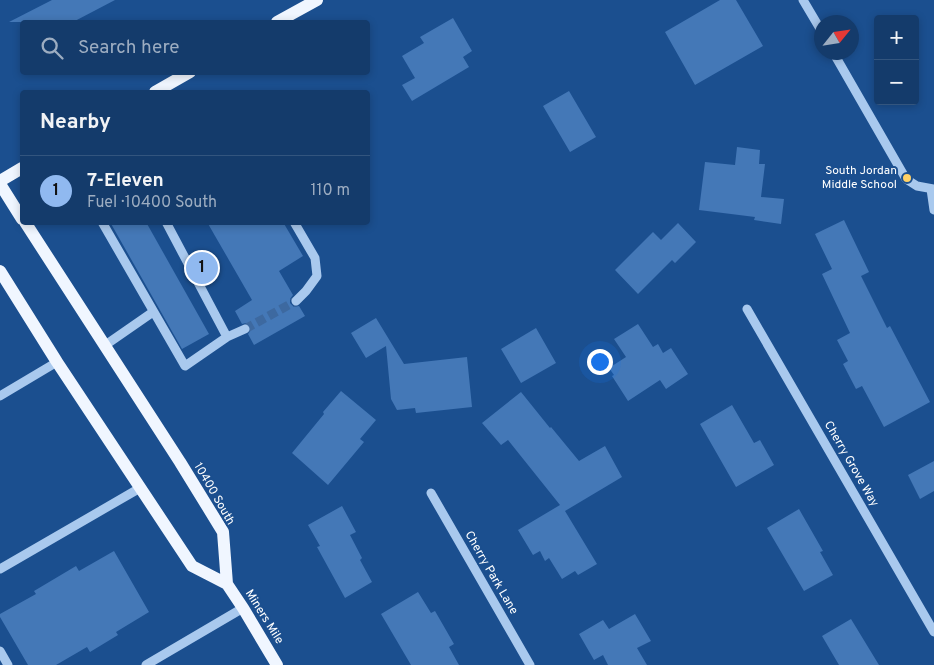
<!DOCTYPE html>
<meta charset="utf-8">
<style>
body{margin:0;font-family:Overpass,sans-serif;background:#214673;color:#f1f3f6}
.controls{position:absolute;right:15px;top:15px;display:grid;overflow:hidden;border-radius:5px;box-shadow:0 2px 8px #0003}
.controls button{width:45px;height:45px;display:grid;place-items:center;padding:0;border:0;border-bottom:1px solid #33557e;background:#143b6b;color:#f1f3f6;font:25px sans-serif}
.compass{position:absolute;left:814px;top:15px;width:45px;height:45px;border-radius:50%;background:#143b6b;box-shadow:0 2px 8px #0003;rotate:60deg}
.you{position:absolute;left:599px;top:361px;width:18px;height:18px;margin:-12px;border:4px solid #fff;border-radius:50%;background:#1a73e8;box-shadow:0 0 0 8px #1a73e833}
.badge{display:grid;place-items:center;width:32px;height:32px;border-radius:50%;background:#90b9f0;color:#111;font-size:16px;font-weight:700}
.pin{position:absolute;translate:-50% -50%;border:2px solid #fff;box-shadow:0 1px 5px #0006}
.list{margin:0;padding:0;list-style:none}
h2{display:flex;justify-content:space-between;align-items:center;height:65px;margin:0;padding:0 20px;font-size:21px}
h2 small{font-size:16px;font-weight:400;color:#9dadc1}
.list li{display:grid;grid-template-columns:32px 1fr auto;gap:15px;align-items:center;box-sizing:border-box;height:70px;padding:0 20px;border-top:1px solid #33557e}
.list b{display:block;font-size:19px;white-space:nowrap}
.list p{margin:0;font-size:16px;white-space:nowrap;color:#9dadc1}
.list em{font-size:16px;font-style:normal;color:#9dadc1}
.icon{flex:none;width:28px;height:28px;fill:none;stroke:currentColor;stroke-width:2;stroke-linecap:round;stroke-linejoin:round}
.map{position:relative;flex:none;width:934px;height:665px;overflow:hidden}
.search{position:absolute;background:#143b6b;box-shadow:0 2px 8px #0003;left:20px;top:20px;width:350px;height:55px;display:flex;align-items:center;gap:12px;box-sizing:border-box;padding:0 18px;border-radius:5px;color:#9dadc1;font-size:19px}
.panel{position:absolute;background:#143b6b;box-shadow:0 2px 8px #0003;left:20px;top:90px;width:350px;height:135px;border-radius:5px}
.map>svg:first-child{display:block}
</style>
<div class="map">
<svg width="934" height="665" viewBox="0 0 934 665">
<rect width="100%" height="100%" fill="#1b4f8f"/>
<!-- building -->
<path fill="#4478b7" d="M52,0H115L73,22H9Z
M720,0H736L763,46L695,85L665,32Z
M453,18L472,51L463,57L469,67L412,101L402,85L415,78L402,56L424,43L420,37Z
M569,91L596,137L570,152L543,106Z
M737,147L760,150L759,164H765L761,197L784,199L781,224L754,220L755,217L699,210L705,162L735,165Z
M844,220L869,272L861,276L887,328L890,326L930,402L884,427L862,386L856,389L843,364L848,361L837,340L850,333L822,274L832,269L815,234Z
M110,222H146L209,334L182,349Z
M207,222H283L303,256L279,271L293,295L290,299V303L294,307L299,306L305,316L254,345L248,334L251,330L250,326L246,323L242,324L235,311L252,300Z
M678,223L696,242L675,263L672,260L638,294L615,270L653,232L661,240Z
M376,318L404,364L467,357L472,407L416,413L415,408L397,410L391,399L386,346L366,358L351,333Z
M638,324L653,347L658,344L663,353L671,348L688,374L666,389L660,380L628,401L612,376L614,375L609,368L626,357L614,339Z
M536,328L556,363L521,383L501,349Z
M341,391L376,420L360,439L364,442L328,485L292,453L324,414L323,412Z
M521,392L550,428L551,427L579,461L605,446L622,477L565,511L597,564L578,575L575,571L562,579L549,558L545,561L540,551L533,555L518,530L560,505L508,440L501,445L482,423Z
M732,405L754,443L760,440L774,465L736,487L700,424Z
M934,461V491L920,499L908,475Z
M342,506L356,532L350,535L362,558L360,560L372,582L345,598L317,547L320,546L308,525Z
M799,509L823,551L820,552L833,575L804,591L767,528Z
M114,551L149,612L116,632L118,635L90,652L87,647L56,665H28L0,617V614L36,594L34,591L76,566L79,571Z
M418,592L431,613L435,611L454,644L449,647L459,665H411L381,614Z
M635,614L651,641L637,648L647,665H608L603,655L594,660L579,634L603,620L609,629Z
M851,619L879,665H839L822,636Z"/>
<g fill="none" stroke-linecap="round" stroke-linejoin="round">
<!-- minor-tunnel -->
<path stroke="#3d69a0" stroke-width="9" stroke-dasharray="9 4.5" stroke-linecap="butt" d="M245,329L296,301"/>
<!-- minor -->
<path stroke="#a9c9ee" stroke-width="9" d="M803,0L822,32
M833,52L906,179L917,186L934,189
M931,189L934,210
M102,222L185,366L227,337L166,222
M294,222L315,258L317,276L306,291L296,301
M747,309L934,632
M227,337L245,329
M104,346L153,312
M0,396L57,362
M431,493L530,665
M0,569L140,488
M0,651L8,665
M146,665L243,608"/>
<!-- major -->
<path stroke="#f0f6ff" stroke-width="12" d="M277,22L317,0
M155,92L190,72
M0,181L22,168
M0,184L22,219
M25,222L180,462L223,532L227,584
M0,271L57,362L192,566L227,584L243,608L277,665"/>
</g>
<!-- markers -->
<circle fill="#ffd166" stroke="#1b4f8f" stroke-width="2" cx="907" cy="178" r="5"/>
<g text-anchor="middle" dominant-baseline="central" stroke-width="4" stroke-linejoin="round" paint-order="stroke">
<!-- poi labels -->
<g font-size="12" fill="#fff" stroke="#1b4f8f" text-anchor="end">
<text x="897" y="171">South Jordan<tspan x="897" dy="14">Middle School</tspan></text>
</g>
<!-- street labels -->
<g font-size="12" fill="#fff" stroke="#1b4f8f">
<text transform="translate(851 464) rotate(60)">Cherry Grove Way</text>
<text transform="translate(214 494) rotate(60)">10400 South</text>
<text transform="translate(491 573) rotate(60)">Cherry Park Lane</text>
<text transform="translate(264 617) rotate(58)">Miners Mile</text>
</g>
</g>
</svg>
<div class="controls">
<button>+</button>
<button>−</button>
</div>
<svg class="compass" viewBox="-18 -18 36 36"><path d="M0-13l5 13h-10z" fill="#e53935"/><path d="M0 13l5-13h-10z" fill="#9dadc1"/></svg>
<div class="you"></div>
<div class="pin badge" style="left:202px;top:268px">1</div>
<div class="search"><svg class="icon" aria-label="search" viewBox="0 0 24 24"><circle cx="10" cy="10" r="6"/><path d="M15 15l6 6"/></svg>Search here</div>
<section class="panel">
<h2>Nearby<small></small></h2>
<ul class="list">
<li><span class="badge">1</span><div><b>7-Eleven</b><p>Fuel · 10400 South</p></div><em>110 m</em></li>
</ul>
</section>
</div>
